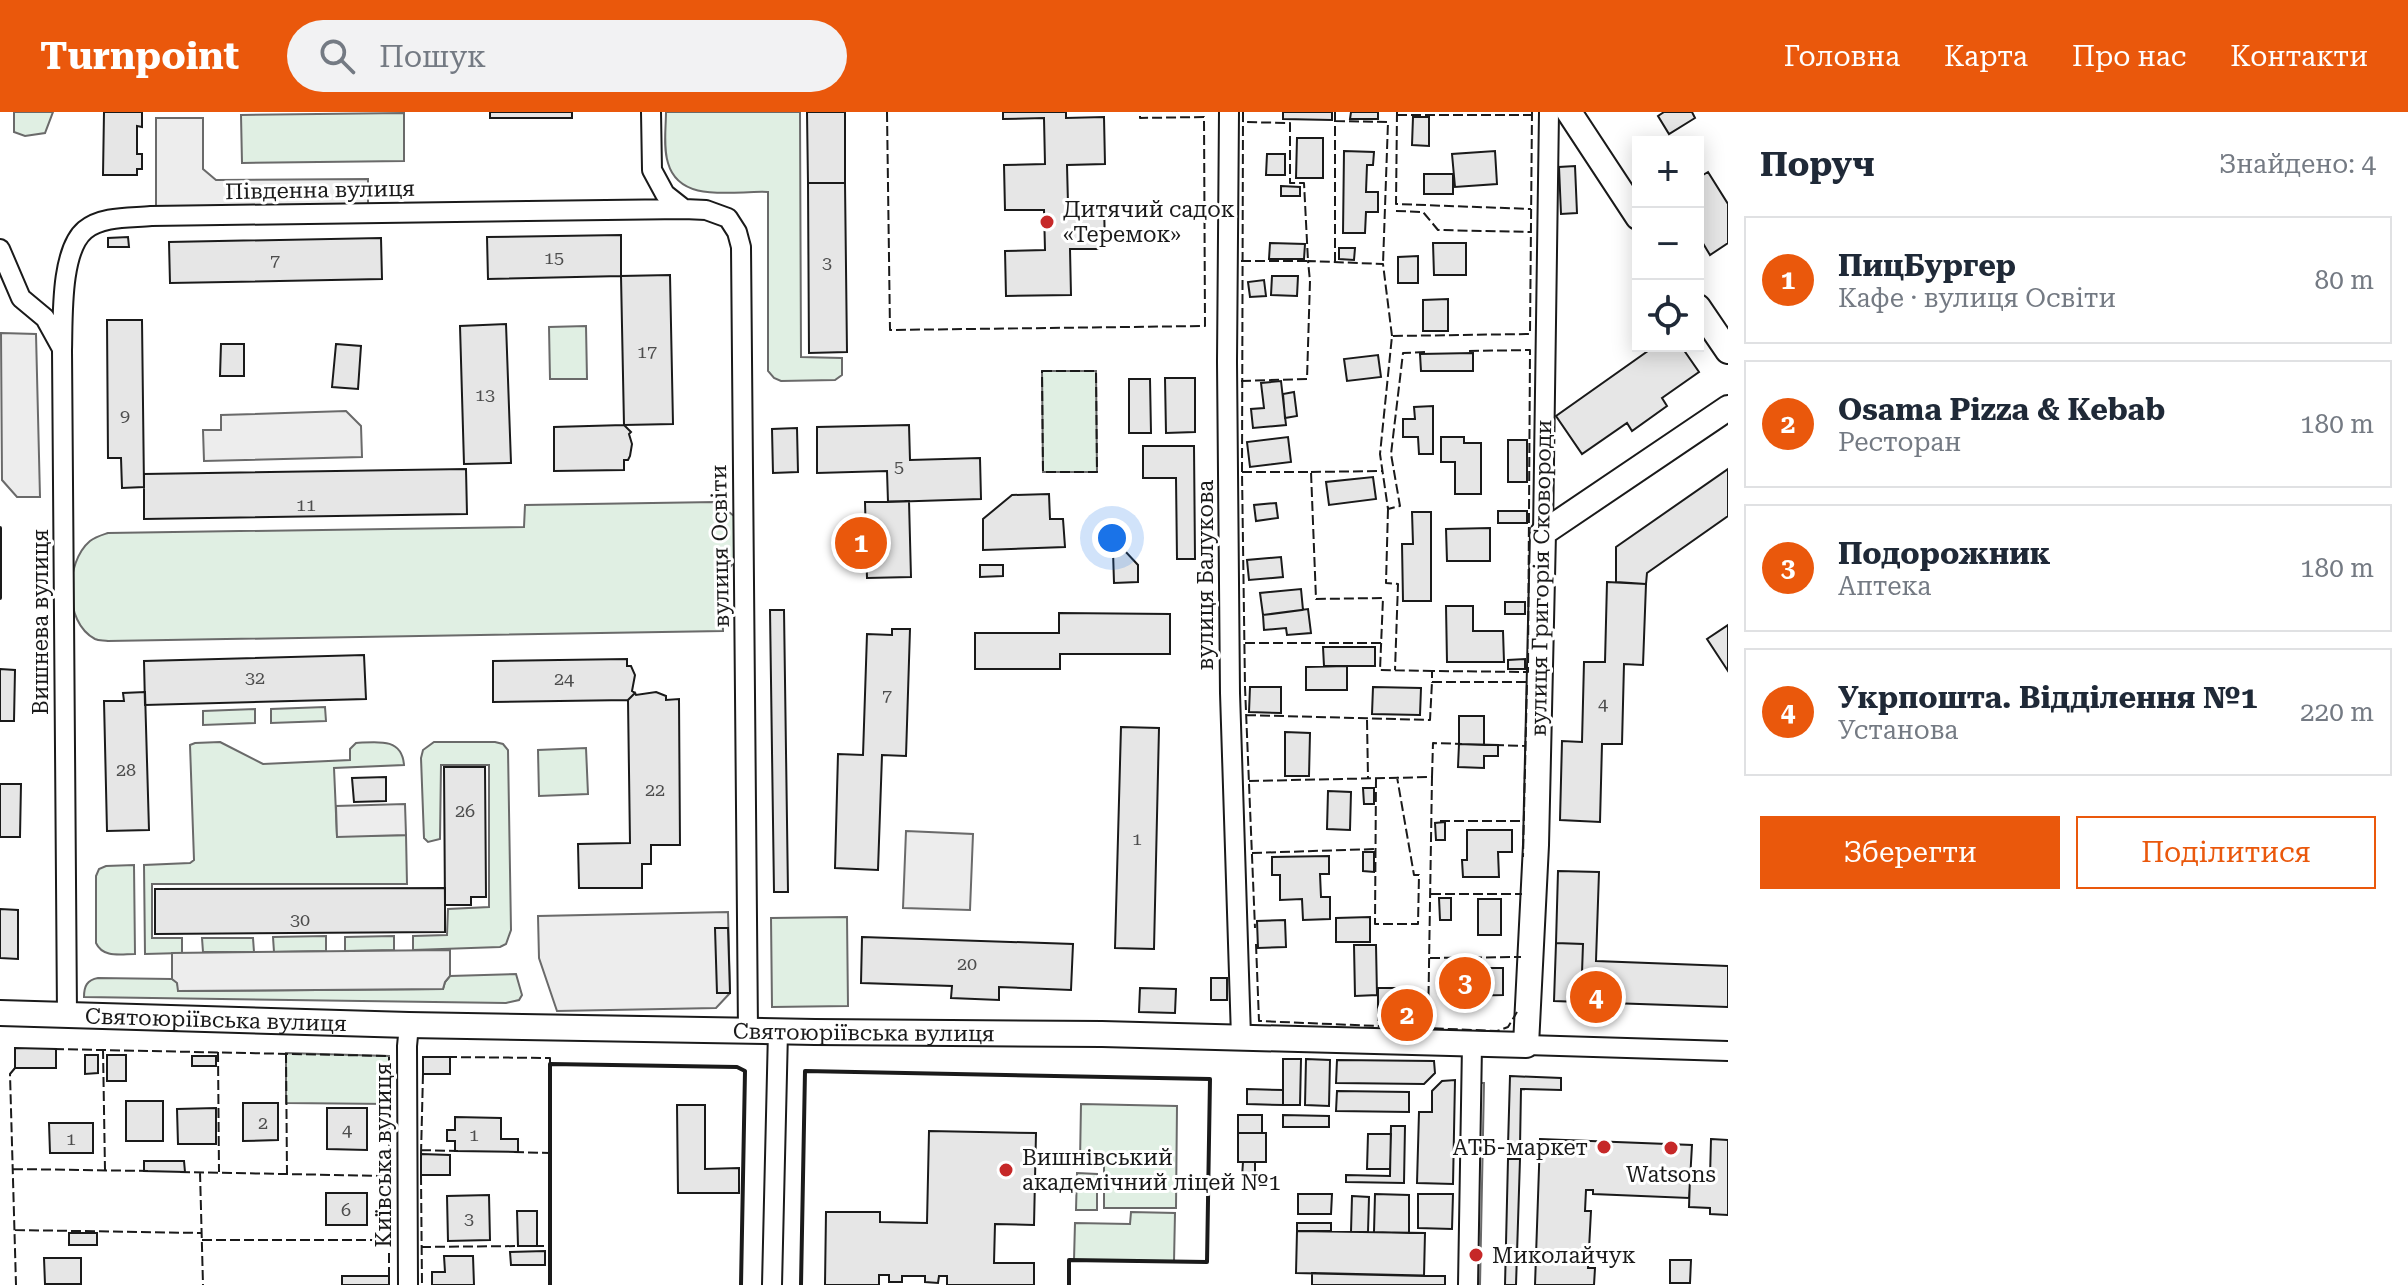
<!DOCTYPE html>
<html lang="uk">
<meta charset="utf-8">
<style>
body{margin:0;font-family:"Roboto Serif",serif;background:#f2f2f3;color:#1f2937}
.controls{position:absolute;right:24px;top:24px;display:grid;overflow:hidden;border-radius:0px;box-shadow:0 4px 20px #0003}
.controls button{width:72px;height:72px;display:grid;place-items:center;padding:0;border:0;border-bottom:2px solid #e0e1e3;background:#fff;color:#1f2937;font:40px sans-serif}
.you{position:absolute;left:1112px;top:426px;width:28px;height:28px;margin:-20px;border:6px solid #fff;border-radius:50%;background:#1a73e8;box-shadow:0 0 0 12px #1a73e833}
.badge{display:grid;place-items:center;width:52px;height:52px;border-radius:50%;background:#ea580c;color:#fff;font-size:26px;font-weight:700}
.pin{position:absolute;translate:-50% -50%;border:4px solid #fff;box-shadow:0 2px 8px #0006}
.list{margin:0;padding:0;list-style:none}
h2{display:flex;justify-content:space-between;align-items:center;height:104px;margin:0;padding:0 32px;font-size:34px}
h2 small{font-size:26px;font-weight:400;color:#747a83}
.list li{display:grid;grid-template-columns:52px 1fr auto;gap:24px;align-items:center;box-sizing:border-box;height:128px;margin:0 16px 16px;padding:0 16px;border:2px solid #e0e1e3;border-radius:0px}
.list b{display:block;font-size:30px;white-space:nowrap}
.list p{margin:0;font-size:26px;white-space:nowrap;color:#747a83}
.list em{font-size:26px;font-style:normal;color:#747a83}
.actions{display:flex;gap:16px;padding:24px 32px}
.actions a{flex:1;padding:18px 0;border:2px solid #ea580c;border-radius:0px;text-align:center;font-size:28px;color:#ea580c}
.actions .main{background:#ea580c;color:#fff}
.icon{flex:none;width:44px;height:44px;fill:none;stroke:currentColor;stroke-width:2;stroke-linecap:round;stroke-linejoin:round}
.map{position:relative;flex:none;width:1728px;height:1173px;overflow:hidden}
header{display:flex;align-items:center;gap:48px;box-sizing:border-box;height:112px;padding:0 40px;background:#ea580c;color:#fff}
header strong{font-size:38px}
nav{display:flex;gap:44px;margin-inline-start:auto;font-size:28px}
.search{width:560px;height:72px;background:#f2f2f3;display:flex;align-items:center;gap:20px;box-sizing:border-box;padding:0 28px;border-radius:44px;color:#747a83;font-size:30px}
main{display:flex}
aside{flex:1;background:#fff}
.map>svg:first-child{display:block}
</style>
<header>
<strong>Turnpoint</strong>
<div class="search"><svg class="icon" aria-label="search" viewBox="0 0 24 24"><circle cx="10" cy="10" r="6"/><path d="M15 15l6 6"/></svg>Пошук</div>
<nav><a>Головна</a><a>Карта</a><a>Про нас</a><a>Контакти</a></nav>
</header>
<main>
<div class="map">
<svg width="1728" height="1173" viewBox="0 0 1728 1173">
<rect width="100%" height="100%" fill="#fff"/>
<!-- green -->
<path fill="#e0efe3" stroke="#6a6a6a" stroke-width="2" d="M14,0H53L45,21L25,24L14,20Z
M666,0H800L801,245L842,246V263L835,268L781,269L774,266L768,259V80C736,78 680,93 668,51C663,35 666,16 666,0Z
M404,1V49L242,51L241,3Z
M586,214L587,267H550L549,215Z
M1042,259H1096L1097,360H1043Z
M716,390L734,404L735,449L722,465L723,519L108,529C104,528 99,529 95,527C63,510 65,450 90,429C95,425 102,423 108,421L524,415L525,393Z
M325,595L326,609L271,611V597Z
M255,597V611L203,613V599Z
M220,630L263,652L350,648V637L356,631C376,630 402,625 404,653L334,656L337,724L406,723L407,772H152V826H182V841L145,842L144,753L190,751L194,748L190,633L195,631Z
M434,630H495L503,632L508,638L511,818L506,832L500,835L413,838V824L447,823L448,797L489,795V653H441L440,727L428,730L424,726L421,646L423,638Z
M586,636L588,682L539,684L538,638Z
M134,753L135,842C120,842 103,846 96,831V764L99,757L106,754Z
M847,805L848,894L772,895L771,806Z
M326,824V839L274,840L273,825Z
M394,824V838L345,839V825Z
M202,826H253L254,840H203Z
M516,862L522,883L519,888L506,891L84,885C84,874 87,868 98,866L172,867L177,870L179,879L443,877L445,870L450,864Z
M286,941L389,944V992L286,991Z
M1081,992L1177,994L1176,1096H1104V1051L1080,1050Z
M1077,1061L1097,1062V1098H1076Z
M1131,1100L1175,1101L1174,1150L1074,1148L1075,1111L1130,1112Z"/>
<!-- parking -->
<path fill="#ededed" stroke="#6a6a6a" stroke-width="2" d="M156,6H203V57L216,68L368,67V109L156,100Z
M1,221L36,222L40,385H17L2,368Z
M346,299L361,314L362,345L204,349L203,318H221V303Z
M405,692L406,723L337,725L336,694Z
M906,719L973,722L970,798L903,796Z
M728,800L730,881L716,896L557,899L539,846L538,804Z
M450,838V864L445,870L443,877L178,879L177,871L172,867V841Z
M1475,971H1484L1480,1173H1471Z"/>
<!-- building -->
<path fill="#e6e6e6" stroke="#1a1a1a" stroke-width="2" d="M104,0H142V15L137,14V42H142V57H137V63H103Z
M490,0H572V6H490Z
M807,0H845V71H808Z
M1003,0H1066V6L1104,5L1105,52L1067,53L1068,92L1104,91L1105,137H1070L1071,183L1006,184L1005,139L1045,138L1044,98H1005L1004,53L1045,52L1044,6L1003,7Z
M1283,0H1332V8L1283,7Z
M1351,0H1378V7H1350Z
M1664,0H1692L1695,6L1669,22L1658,4Z
M1413,5H1429V34L1412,33Z
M1297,26H1323V66H1296Z
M1344,39L1374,40L1373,53H1367L1366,80H1378V100H1366L1365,121H1343Z
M1495,39L1497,72L1455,75L1452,42Z
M1267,42H1285V63H1266Z
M1575,54L1577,101L1561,102L1559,55Z
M1708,60L1728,92V131L1710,143L1698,123V66Z
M1424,62H1453V82H1424Z
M808,71H845L847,240L809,241Z
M1281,74L1300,75V84H1281Z
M621,123V164L488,167L487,125Z
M128,125L129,135H108V126Z
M381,126L382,167L170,171L169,130Z
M1270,131L1305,132L1304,147H1269Z
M1433,131H1466V163H1434Z
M1339,136H1355L1354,148L1339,147Z
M1418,144V171H1398V145Z
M670,163L673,312L624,313L621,164Z
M1272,164H1298L1297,184L1271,183Z
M1264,168L1266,184L1250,185L1248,170Z
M1448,187V219H1423V188Z
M107,208H142L144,375L122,376L121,346H108Z
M506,212L511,351L464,352L460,214Z
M221,232H244V264H220Z
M336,232L361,234L358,277L332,275Z
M1655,234H1681L1699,260L1662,286L1667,294L1632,319L1627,311L1582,342L1556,304Z
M1473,241V259H1421L1420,242Z
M1378,243L1381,265L1347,269L1344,247Z
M1165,266H1195V320L1166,321Z
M1129,267H1150L1151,321H1129Z
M1281,269L1286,313L1253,316L1251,297L1264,296L1261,271Z
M1294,280L1297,304L1285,306L1283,282Z
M1433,294V342H1419L1418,325H1403V307H1415L1414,295Z
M624,313L631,320L629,322L632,332L630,344L628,348H624V358L554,359V315Z
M909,313L910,348L980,346L981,387L888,390L887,359L817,361V315Z
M797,316L798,360L773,361L772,317Z
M1288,325L1291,350L1250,355L1247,330Z
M1441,325H1464V331H1481V382H1455V350H1441Z
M1508,328H1527V370H1508Z
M1143,334H1194L1195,447H1177L1176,366H1143Z
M466,357L467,402L144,407V362Z
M1728,357V404L1647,461L1646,472L1616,470V435Z
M1373,365L1376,387L1329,393L1326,370Z
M1049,382L1050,407H1063L1065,435L983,438V407L1012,383Z
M909,389L911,465L867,466L865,390Z
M1276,391L1278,406L1256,409L1254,393Z
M1498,399H1527V411H1498Z
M1412,400H1431V489H1403L1402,432H1413Z
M1490,416V449H1447L1446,417Z
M1113,439H1125L1138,453V470L1114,471Z
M1281,445L1283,465L1249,468L1247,448Z
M980,453H1003V464L980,465Z
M1607,470L1646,472L1643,553L1624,552L1622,632H1602L1600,710L1560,708L1562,629L1582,630L1584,550H1605Z
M1301,477L1303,498L1263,503L1260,481Z
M1505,490H1525V502H1505Z
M1446,494H1473V519H1503L1504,550H1447Z
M1308,497L1311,521L1287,523L1286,516L1264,518L1263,503Z
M770,498H784L788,780H774Z
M1059,501L1170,502V542H1060V557H975V521H1059Z
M1728,513V559L1707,527Z
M892,517H910L906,644L882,643L878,758L835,756L838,642L863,643L867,522L892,523Z
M1323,535H1375V554H1324Z
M364,543L366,587L145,593L144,549Z
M627,547V554H631L635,563L632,579L635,581L628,588L493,590V549Z
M1525,547V557H1508V548Z
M1347,554V578H1306V555Z
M0,557L15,558L14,609H0Z
M1250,575H1281V601L1249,600Z
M1373,575L1421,576L1420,603L1372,602Z
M145,580L149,718L107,719L104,589H124L123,581Z
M656,580L666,584V588L679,587L680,733H651V752H642V776H579L578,732L630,731L628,588L635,581L636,583Z
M1459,604H1484V633L1459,632Z
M1121,615L1159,616L1154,837L1115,836Z
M1285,620L1310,621L1309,664H1285Z
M1459,632L1498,633V644H1484V656L1458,655Z
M444,655H485L486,785H471V793H445Z
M386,665V689L354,690L352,666Z
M0,672H21L20,725H0Z
M1363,676H1374V692H1364Z
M1328,679L1351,680L1350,718L1327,717Z
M1445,710V728H1436L1435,711Z
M1467,718H1512V740H1498L1499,765H1463L1462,748H1467Z
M1363,740H1374V760L1363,759Z
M1329,744V762H1320L1321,785H1330V807L1303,808L1302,787L1280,788V763H1272V745Z
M1558,759L1599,760L1596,849L1728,854V895L1581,890L1583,832L1556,831Z
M445,776V820L155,822V777Z
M1439,786H1451V808H1440Z
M1478,787H1501V823H1478Z
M0,797L18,798V847L0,846Z
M1370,805V830H1336V806Z
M1285,808L1286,835L1258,836L1257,809Z
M715,816H728L730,881H717Z
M862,825L1073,832L1071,878L999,875V888L951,886L952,874L861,871Z
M1556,831L1583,832L1581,890L1554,889Z
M1354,833H1376L1377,883L1355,884Z
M1459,856H1503V883L1459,884Z
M1211,866H1227V888H1211Z
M1140,876L1176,877L1175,901L1139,900Z
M1378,876H1405V908H1378Z
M1405,884H1424L1425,908H1405Z
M15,936L56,937V956H15Z
M85,943H98V961L85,962Z
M107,943H126V969H107Z
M192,944H216V954H192Z
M423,945H450V962H423Z
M1283,947H1301L1300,993H1283Z
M1306,947L1330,948L1329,994L1305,993Z
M1337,948L1434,949L1435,961L1424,972L1336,971Z
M1510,964L1561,966V978L1521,977L1520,1035L1508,1034Z
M1455,968L1453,1072L1417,1071L1419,1000H1432V979L1442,969Z
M1247,977L1283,978V993L1247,992Z
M1337,979L1409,980V1000L1336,999Z
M126,989H163V1029H126Z
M243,991H278V1028L243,1029Z
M677,993H705V1057L739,1056V1081H678Z
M216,996V1032H178L177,997Z
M327,996H367V1038L327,1037Z
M1238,1003H1262V1021H1238Z
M1283,1003L1329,1004V1015H1283Z
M455,1005L501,1006V1027H518V1040L455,1039V1029H447V1018H455Z
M49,1011H93V1041H50Z
M1391,1014H1405L1404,1071L1346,1070V1063L1390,1064Z
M929,1019L1036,1021L1034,1113L995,1112L994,1151H1034V1173H947V1164H939L938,1171L925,1170V1164H902V1170H889V1163H879V1173H825L826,1100H880V1110L927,1111Z
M1238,1021H1266V1050H1238Z
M1368,1022H1391L1390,1057H1367Z
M1540,1027L1692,1033L1689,1086L1593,1082V1078H1586L1585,1099H1591L1588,1156H1595L1594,1173H1535Z
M1711,1027L1728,1028V1103L1710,1102V1096L1689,1095L1690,1065H1710Z
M421,1042L450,1043V1063H421Z
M1508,1047H1520L1516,1173H1505Z
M144,1049H184L185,1060L144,1059Z
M1243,1050H1255V1065H1242Z
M326,1081H367V1113H326Z
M1298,1082H1332L1331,1102H1298Z
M1375,1082L1409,1083V1121L1374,1120Z
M1418,1082H1453L1452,1117L1418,1116Z
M489,1083L490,1128L448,1129L447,1084Z
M1352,1084L1369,1085L1368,1120H1351Z
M517,1099H537V1134H518Z
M1297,1111H1331V1119H1297Z
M1297,1119L1425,1121L1424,1164L1296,1161Z
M69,1121H97V1133H69Z
M545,1139V1153H511L510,1140Z
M444,1144H473L474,1173H432V1160H445Z
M44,1146H81V1172H45Z
M1670,1148H1691L1690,1171H1670Z
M1312,1161L1445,1164V1173H1312Z
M342,1164H389V1173H342Z"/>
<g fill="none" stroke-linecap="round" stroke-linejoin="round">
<defs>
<path id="minor" d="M651,0L652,58L665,82L684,97L706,98L728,106L737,120L741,135L748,919
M1229,0L1227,250L1230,581L1241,925
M0,137L21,186L45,206L61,235
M1543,421L1549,0
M67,902L62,238C63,207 60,139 85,118C102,104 130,106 151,104L684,97
M1526,933L1728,939
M408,1173L407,934L409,913
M772,1173L778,919
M1468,1173L1472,933"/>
<g id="tertiary">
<path d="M1569,0L1638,105"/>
<path d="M1698,195L1728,239"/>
<path id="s1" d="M0,901L409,913L815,920L1102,922L1526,933L1536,733L1543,421L1728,296"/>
</g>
</defs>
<!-- minor casing -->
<use href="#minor" stroke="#1a1a1a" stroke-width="22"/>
<!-- tertiary casing -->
<use href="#tertiary" stroke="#1a1a1a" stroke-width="28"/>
<!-- minor -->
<use href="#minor" stroke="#fff" stroke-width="18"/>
<!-- tertiary -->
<use href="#tertiary" stroke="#fff" stroke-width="24"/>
<!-- fence -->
<path stroke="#1a1a1a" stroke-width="2" stroke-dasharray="10 4" stroke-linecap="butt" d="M887,0L890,218L1205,214L1204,5L1140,6V0
M1243,0L1242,360L1245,575L1255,816
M1335,0V150
M1397,0L1396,92L1531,97
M1397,3H1532
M1335,9L1388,10L1383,152
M1396,99L1423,100L1438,118L1531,120
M1241,149H1308L1304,71H1290V11L1243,10
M1469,239L1530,238L1528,560L1432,559V570H1527L1523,745
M1425,240L1403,241L1391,342L1400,394L1388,397L1380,342L1392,224L1530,222L1532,0
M1042,259H1096L1097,360H1043Z
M1241,269L1307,267L1310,169L1308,149L1383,152L1392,224
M1242,360H1311L1316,487L1383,486L1380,558L1432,559
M1311,360L1383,359
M1388,397L1386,471L1398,472L1395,558
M1245,531H1381
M1246,603L1430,608L1432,570
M1367,608L1368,666
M1494,633L1526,634
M1432,665L1433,631L1462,632
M1376,666L1375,812H1418L1419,763H1414L1397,665
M1249,669L1432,665L1428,916
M1440,709H1524
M1252,741L1376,737
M1431,782H1522
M1256,832L1259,909L1497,919L1508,915L1517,900
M1430,846L1521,845
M54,937L389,944V1169
M103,937L105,1058
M218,940L219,1060
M286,941L287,1062
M447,945L550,946V952
M15,956L10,962L16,1173
M421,1038L458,1039
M514,1040L550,1041
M421,1042L423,962
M13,1057L148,1059
M180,1060L388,1064
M200,1060L203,1173
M421,1063L422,1173
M15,1118L202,1121
M202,1128H389
M534,1134H550
M421,1135L522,1134"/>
<!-- wall -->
<path stroke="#1a1a1a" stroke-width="4" d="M0,416V486
M550,1173V952L737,955L745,959L741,1173
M801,1173L805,959L1210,967L1207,1150L1069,1148V1173"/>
</g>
<!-- markers -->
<g fill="#c62828" stroke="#fff" stroke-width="3">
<circle cx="1047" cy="110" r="8"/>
<circle cx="1604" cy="1035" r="8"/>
<circle cx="1671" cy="1036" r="8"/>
<circle cx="1006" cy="1058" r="8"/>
<circle cx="1476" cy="1143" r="8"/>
</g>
<g text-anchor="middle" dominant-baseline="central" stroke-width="6" stroke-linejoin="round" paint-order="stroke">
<!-- number labels -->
<g font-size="18" fill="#4d4d4d">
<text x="554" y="145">15</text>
<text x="275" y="148">7</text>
<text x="827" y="150">3</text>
<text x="647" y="239">17</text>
<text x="485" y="282">13</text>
<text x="125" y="303">9</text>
<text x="899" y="354">5</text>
<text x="306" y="392">11</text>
<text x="255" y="565">32</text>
<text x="564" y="566">24</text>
<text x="887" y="583">7</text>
<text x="1603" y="591">4</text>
<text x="126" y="657">28</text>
<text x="655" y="677">22</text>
<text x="465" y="698">26</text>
<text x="1137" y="726">1</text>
<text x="300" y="807">30</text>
<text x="967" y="851">20</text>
<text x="263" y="1010">2</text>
<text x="347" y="1017">4</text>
<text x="474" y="1022">1</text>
<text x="71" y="1026">1</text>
<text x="346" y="1097">6</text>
<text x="469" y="1106">3</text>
</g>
<!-- street labels -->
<g font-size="22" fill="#1a1a1a" stroke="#fff">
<text transform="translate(320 78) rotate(-1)">Південна вулиця</text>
<text transform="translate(720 434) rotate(-91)">вулиця Освіти</text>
<text transform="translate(1205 463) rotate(-90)">вулиця Балукова</text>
<text transform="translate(1541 466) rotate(-89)">вулиця Григорія Сковороди</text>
<text transform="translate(40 510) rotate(-90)">Вишнева вулиця</text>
<text stroke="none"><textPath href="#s1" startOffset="216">Святоюріївська вулиця</textPath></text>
<text stroke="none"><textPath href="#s1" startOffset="864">Святоюріївська вулиця</textPath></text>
<text transform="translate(383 1043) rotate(-90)">Київська вулиця</text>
</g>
<!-- poi labels -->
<g font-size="22" fill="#1a1a1a" stroke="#fff" text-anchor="start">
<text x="1063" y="97">Дитячий садок<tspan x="1063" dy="25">«Теремок»</tspan></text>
<text x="1588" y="1035" text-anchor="end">АТБ-маркет</text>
<text x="1022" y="1045">Вишнівський<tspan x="1022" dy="25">академічний ліцей №1</tspan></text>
<text x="1671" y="1062" text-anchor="middle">Watsons</text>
<text x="1492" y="1143">Миколайчук</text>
</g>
</g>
</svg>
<div class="controls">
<button>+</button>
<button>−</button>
<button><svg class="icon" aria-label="locate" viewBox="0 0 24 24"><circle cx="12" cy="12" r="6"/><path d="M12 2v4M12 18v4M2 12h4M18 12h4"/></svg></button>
</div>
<div class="you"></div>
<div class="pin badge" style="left:861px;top:431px">1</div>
<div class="pin badge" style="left:1407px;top:903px">2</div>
<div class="pin badge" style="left:1465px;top:871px">3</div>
<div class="pin badge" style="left:1596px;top:885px">4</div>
</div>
<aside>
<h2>Поруч<small>Знайдено: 4</small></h2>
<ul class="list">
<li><span class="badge">1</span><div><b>ПицБургер</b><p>Кафе · вулиця Освіти</p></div><em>80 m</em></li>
<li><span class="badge">2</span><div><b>Osama Pizza &amp; Kebab</b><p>Ресторан</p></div><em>180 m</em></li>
<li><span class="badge">3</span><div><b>Подорожник</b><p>Аптека</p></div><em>180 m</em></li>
<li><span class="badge">4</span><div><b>Укрпошта. Відділення №1</b><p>Установа</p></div><em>220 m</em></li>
</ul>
<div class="actions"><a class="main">Зберегти</a><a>Поділитися</a></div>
</aside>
</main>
